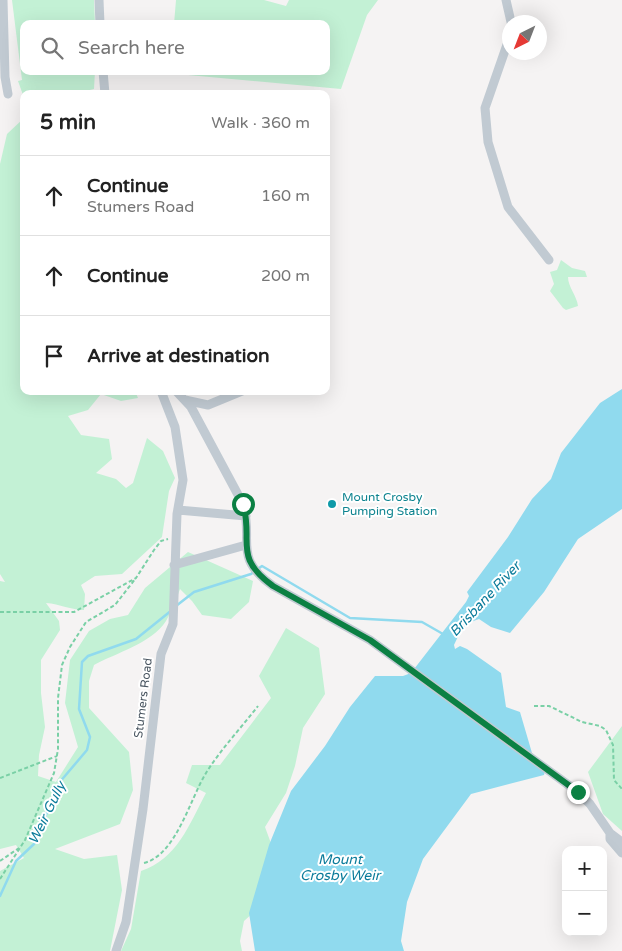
<!DOCTYPE html>
<meta charset="utf-8">
<style>
body{margin:0;font-family:"Varela Round",sans-serif;background:#f6f6f6;color:#222}
.controls{position:absolute;right:15px;bottom:15px;display:grid;overflow:hidden;border-radius:10px;box-shadow:0 5px 20px #0002}
.controls button{width:45px;height:45px;display:grid;place-items:center;padding:0;border:0;border-bottom:1px solid #e0e0e0;background:#fff;color:#222;font:25px sans-serif}
.compass{position:absolute;left:502px;top:15px;width:45px;height:45px;border-radius:50%;background:#fff;box-shadow:0 5px 20px #0002;rotate:222deg}
.stop{position:absolute;width:15px;height:15px;margin:-11px;border:4px solid #0b8043;border-radius:50%;background:#fff}
.stop.end{background:#0b8043;border-color:#fff;box-shadow:0 1px 5px #0008}
.list{margin:0;padding:0;list-style:none}
h2{display:flex;justify-content:space-between;align-items:center;height:65px;margin:0;padding:0 20px;font-size:21px}
h2 small{font-size:16px;font-weight:400;color:#767676}
.list li{display:grid;grid-template-columns:32px 1fr auto;gap:15px;align-items:center;box-sizing:border-box;height:80px;padding:0 20px;border-top:1px solid #e0e0e0}
.list b{display:block;font-size:19px;white-space:nowrap}
.list p{margin:0;font-size:16px;white-space:nowrap;color:#767676}
.list em{font-size:16px;font-style:normal;color:#767676}
.icon{flex:none;width:28px;height:28px;fill:none;stroke:currentColor;stroke-width:2;stroke-linecap:round;stroke-linejoin:round}
.map{position:relative;flex:none;width:622px;height:951px;overflow:hidden}
.search{position:absolute;background:#fff;box-shadow:0 5px 20px #0002;left:20px;top:20px;width:310px;height:55px;display:flex;align-items:center;gap:12px;box-sizing:border-box;padding:0 18px;border-radius:10px;color:#767676;font-size:19px}
.panel{position:absolute;background:#fff;box-shadow:0 5px 20px #0002;left:20px;top:90px;width:310px;height:305px;border-radius:10px}
.map>svg:first-child{display:block}
</style>
<div class="map">
<svg width="622" height="951" viewBox="0 0 622 951">
<rect width="100%" height="100%" fill="#f5f3f3"/>
<!-- green -->
<path fill="#c3f1d5" d="M12,0H94L95,24H24V71H95L94,89L73,94H24V112L21,106L23,95L18,81L22,80Z
M176,0H264L286,6L289,0H378L367,15L341,89L188,75L186,71H326V24H174Z
M24,118V391H135L138,398L121,401L101,394L88,410L68,416L81,435L109,439L112,459L96,473L116,479L126,488L133,483L147,438L163,451L175,478L169,491L162,537L122,574L95,576L81,585L85,594L84,610C71,610 60,604 46,603L59,621L60,630L41,660V693L45,727L39,755L38,776L56,782L78,747L65,703L70,660L89,631L110,619L128,615L145,588L188,552L253,581L249,602L231,619L202,615L192,601L180,589C176,600 172,611 166,621C152,643 116,653 94,665L89,681V708L129,752L133,790L120,824L55,849L84,859L117,855L122,890L110,951H0V871L24,858L16,845L0,849V581L5,582L0,574V164L7,134Z
M561,260L572,268L585,271L587,277H568C568,287 577,296 578,306L566,310L563,308L550,291L554,284L550,272L557,270Z
M286,628L319,648L325,694L303,728L295,766L286,793L265,827L276,857L264,903L244,921L240,941L242,951H121L131,929L141,871C177,859 189,825 206,793L186,783L192,765H220L271,698L259,676Z
M622,726V831L603,814L588,772Z"/>
<!-- water -->
<path fill="#90daee" d="M622,389V509L578,539L544,592L510,633L491,627L479,619C463,624 461,631 454,645L455,649L460,646L467,649L501,673L506,707L520,712L532,753L545,771L544,775L471,794L423,859L407,902L401,941L404,951H255L249,913L269,845L291,791L325,746L350,707L375,676H403L411,673L466,602L469,596L467,592L508,537L532,499L551,479L561,453L600,403Z"/>
<g fill="none" stroke-linecap="round" stroke-linejoin="round">
<!-- stream -->
<path stroke="#90daee" stroke-width="2.5" d="M176,606L194,592L251,574L262,566L350,618L422,622L443,634
M0,896L16,861L34,844L59,783L87,750L90,737L79,709L82,662L88,656L136,639L172,610"/>
<!-- path -->
<path stroke="#7ad0a6" stroke-width="2" stroke-dasharray="4 2.5" stroke-linecap="butt" d="M0,612H74L136,578L154,550L161,541L168,539
M534,706H549L582,722L600,726L606,730L613,745L614,780L622,789
M0,778L57,756
M0,861L19,848
M144,863C176,855 190,799 206,773C221,749 241,728 258,706
M0,879L25,840L54,773L58,749V698L62,665L70,647L86,622L115,605L136,578"/>
<!-- minor -->
<path stroke="#c1cad2" stroke-width="9" d="M3,0L5,77L8,94
M99,0L100,24
M506,0L511,22
M510,36L485,108L488,142L508,207L549,260
M103,71L105,94
M176,391L191,407L243,504C254,541 232,557 273,586L370,640L578,792L590,804L610,833V839L622,853
M185,400L208,405L242,391
M178,510L246,516
M174,565L246,545
M610,833L622,842
M116,951L126,922L143,809L161,654L173,624L177,514L183,480L175,427L161,391"/>
</g>
<g fill="none" stroke-linecap="round" stroke-linejoin="round">
<!-- route -->
<path stroke="#0b8043" stroke-width="6" d="M243,504C254,542 232,556 273,586L370,640L578,792"/>
</g>
<!-- markers -->
<circle fill="#0f9aa8" stroke="#fff" stroke-width="2" cx="332" cy="504" r="5"/>
<g text-anchor="middle" dominant-baseline="central" stroke-width="4" stroke-linejoin="round" paint-order="stroke">
<!-- culture labels -->
<g font-size="12" fill="#0d838f" stroke="#fff" text-anchor="start">
<text x="342" y="497">Mount Crosby<tspan x="342" dy="14">Pumping Station</tspan></text>
</g>
<!-- street labels -->
<g font-size="12" fill="#4a5661" stroke="#fff">
<text transform="translate(143 698) rotate(-83)">Stumers Road</text>
</g>
<!-- water labels -->
<g font-size="14" font-style="italic" fill="#0c7c9b" stroke="#fff">
<text transform="translate(485 599) rotate(-47)">Brisbane River</text>
<text transform="translate(47 813) rotate(-64)">Weir Gully</text>
<text x="340" y="859">Mount<tspan x="340" dy="16">Crosby Weir</tspan></text>
</g>
</g>
</svg>
<div class="controls">
<button>+</button>
<button>−</button>
</div>
<svg class="compass" viewBox="-18 -18 36 36"><path d="M0-13l5 13h-10z" fill="#e53935"/><path d="M0 13l5-13h-10z" fill="#767676"/></svg>
<div class="stop" style="left:243px;top:504px"></div>
<div class="stop end" style="left:578px;top:792px"></div>
<div class="search"><svg class="icon" aria-label="search" viewBox="0 0 24 24"><circle cx="10" cy="10" r="6"/><path d="M15 15l6 6"/></svg>Search here</div>
<section class="panel">
<h2>5 min<small>Walk · 360 m</small></h2>
<ul class="list">
<li><svg class="icon" aria-label="ahead" viewBox="0 0 24 24"><path d="M12 20V5M6 11l6-6 6 6"/></svg><div><b>Continue</b><p>Stumers Road</p></div><em>160 m</em></li>
<li><svg class="icon" aria-label="ahead" viewBox="0 0 24 24"><path d="M12 20V5M6 11l6-6 6 6"/></svg><div><b>Continue</b></div><em>200 m</em></li>
<li><svg class="icon" aria-label="arrive" viewBox="0 0 24 24"><path d="M6 21V4h12l-3 4 3 4H6"/></svg><div><b>Arrive at destination</b></div></li>
</ul>
</section>
</div>
